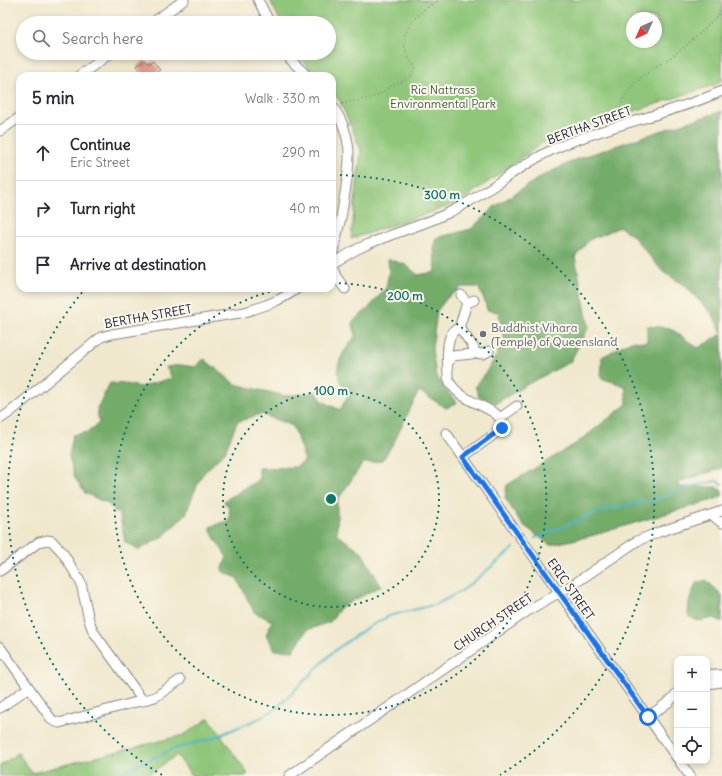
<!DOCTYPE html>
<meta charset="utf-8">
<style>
body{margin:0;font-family:Delius,sans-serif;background:#f2f2f3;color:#2b2b33}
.controls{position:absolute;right:12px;bottom:12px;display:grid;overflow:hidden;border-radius:8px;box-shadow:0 2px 6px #0003}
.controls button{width:36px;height:36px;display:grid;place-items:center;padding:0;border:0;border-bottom:1px solid #e1e1e2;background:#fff;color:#2b2b33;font:20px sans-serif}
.compass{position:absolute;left:626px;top:12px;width:36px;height:36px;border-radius:50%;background:#fff;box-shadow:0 2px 6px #0003;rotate:225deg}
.stop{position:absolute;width:12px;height:12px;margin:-9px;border:3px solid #1a73e8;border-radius:50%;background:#fff}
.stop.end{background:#1a73e8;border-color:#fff;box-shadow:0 1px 4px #0008}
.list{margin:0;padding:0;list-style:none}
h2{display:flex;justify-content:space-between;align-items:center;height:52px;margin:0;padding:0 16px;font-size:17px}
h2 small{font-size:13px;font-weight:400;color:#7c7c81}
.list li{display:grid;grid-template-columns:26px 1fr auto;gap:12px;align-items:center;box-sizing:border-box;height:56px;padding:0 16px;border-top:1px solid #e1e1e2}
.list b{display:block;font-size:15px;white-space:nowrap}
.list p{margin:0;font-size:13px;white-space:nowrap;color:#7c7c81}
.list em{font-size:13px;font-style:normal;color:#7c7c81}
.icon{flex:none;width:22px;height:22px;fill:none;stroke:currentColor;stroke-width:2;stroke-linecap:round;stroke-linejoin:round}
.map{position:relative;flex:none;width:722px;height:776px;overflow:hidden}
.search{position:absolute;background:#fff;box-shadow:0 2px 6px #0003;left:16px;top:16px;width:320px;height:44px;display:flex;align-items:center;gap:10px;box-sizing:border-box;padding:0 14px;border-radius:22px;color:#7c7c81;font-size:15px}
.panel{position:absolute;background:#fff;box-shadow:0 2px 6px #0003;left:16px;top:72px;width:320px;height:220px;border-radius:12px}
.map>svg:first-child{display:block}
</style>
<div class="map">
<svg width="722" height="776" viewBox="0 0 722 776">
<rect width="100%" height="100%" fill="#fbf7ec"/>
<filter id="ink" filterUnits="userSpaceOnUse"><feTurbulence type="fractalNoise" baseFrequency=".025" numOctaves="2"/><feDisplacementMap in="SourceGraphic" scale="8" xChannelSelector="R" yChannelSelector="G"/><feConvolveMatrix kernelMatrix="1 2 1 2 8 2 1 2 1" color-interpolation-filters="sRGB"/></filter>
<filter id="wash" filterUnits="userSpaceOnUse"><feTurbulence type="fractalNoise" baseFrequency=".012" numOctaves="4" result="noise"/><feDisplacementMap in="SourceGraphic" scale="16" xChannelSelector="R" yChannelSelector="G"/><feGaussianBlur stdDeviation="0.9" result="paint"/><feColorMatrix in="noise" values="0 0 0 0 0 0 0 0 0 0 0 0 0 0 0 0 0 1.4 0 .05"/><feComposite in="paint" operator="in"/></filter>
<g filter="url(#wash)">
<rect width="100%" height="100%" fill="#f0e8cd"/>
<!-- green -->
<path fill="#8fc679" stroke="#58745a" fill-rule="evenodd" d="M270,0H722V80L714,85L547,140L458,203L351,239L361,150L340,101L332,92V76H317L296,53H329V23H281ZM632,18H656V42H632Z
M209,718L248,774L245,776H192L177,755L146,776H0V766L18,753L32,773L184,735Z"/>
<!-- forest -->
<path fill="#73ab69" stroke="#4a6652" d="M722,111V333L712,314L684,285L663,272L632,235L620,227L589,240L575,257L589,327L570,362L526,385L493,405L479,397L475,386C485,374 503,350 503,334C502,327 500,319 498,312L487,310L484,299L478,287H462L447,298L437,311L432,349L436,375L447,391L457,403L446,408L419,391L394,442L382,461L363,463L337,501V535L361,551L381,586L341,607L330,622L307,630L293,651L275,650L266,635L272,621L254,612L237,578L222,571L227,557L214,537L210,527L230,520L229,508L224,501L260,479L258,468L295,467L305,461L293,426L261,414L237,422L225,452L202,475L193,495L186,514L163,537L138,550L125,542L120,516L108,504L85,493L75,478L69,456L73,435L88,432L99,423L97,409L110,383L126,384L140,387L172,378L166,367L181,365L195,367L204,359L235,384L285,396L317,392L322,401L340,410L349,394C346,390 342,386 340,381C333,362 346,350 356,335L352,322L368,309L386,288L389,272L388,259L406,265L418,275L435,272L434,245L436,238L471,229L494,207L542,176L577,159L654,133Z
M647,326L670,328L698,348L722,334V468L681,481L677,487H716L722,491V496L716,499L591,536L550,545L522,524L505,498L507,485L577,443L627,404L625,386L601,378L602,357L631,341L647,342Z
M706,580L722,595V622L714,618L698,621L688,616L689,602L696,583Z"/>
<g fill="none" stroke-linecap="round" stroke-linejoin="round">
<!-- stream -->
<path stroke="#4bb5c8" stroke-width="2" d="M535,538L604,510L657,499L697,485L716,481L722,484
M112,776L174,749L213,738L258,719L277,708L334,651L365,629L389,616L437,604L463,590L514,548"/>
</g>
<g id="blocks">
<!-- building -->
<path fill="#e59684" d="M145,60L148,64L153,61L160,70L155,73V76H145L137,66Z"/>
</g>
</g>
<g filter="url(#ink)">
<use href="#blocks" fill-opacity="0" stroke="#898584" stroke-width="1"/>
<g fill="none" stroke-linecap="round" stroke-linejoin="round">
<defs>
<path id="minor" d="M258,0L270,23
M152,23L184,0
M286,53L290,59L307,76
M79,76L111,53
M332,105C353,136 351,158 345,193C343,204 342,215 339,226C336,242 328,258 335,274C337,279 342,284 345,289
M0,131L20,117
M332,264C343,257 354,250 366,245C393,233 421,226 448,213C486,195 518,165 556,148C610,124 669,115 722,91
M461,295L467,303L474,300
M459,328L467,303
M473,353L483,354L489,351
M448,363L452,356L472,354L473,353L474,348L460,328C443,331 448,364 448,377C453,397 480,403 496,414C501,419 504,424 500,430L463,457
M500,418L517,406
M0,419L9,413L101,337L112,334L245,312C265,306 282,300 298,288
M446,433L677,758
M712,515L722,523
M0,571L39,542L47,540L52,541L63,553L81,583L89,620L93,631L143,701
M0,647L52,720L59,723L155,697L180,680
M707,674L722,675
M707,684L722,682
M0,708L28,688
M648,717L670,701L677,693
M679,761L690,776
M289,776L509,624L532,608L574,584L637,541L659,532L722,511"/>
</defs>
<!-- minor casing -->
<use href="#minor" stroke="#898584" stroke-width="11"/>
<!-- path -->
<path stroke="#898584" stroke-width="1.5" stroke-dasharray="1 3" stroke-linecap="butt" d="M342,104L370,98L381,93L389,87L410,78L415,68C412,63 407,57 406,52C398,28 421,11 438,0
M616,118C628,73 659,70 689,43C701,33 711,22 722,11"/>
<!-- minor -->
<use href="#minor" stroke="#fff" stroke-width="9"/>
</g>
</g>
<g fill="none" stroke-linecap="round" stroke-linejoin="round" filter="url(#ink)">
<!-- route -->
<path stroke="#1a73e8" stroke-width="5" d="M502,428L463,457L648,717"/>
</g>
<!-- distance rings -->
<g fill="none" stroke="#0f766e" stroke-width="2" stroke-dasharray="2 4">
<circle cx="331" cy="499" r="108"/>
<path d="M333 283A216 216 0 1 1 284 288"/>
<path d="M162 775A324 324 0 0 1 85 289M334 175A324 324 0 0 1 500 775"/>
</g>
<!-- markers -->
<circle fill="#6b7280" stroke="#fbf7ec" stroke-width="1.5" cx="483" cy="334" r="4"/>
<g text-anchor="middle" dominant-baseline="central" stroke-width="4" stroke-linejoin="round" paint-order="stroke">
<!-- park labels -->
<g font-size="12" fill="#485b51" stroke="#fbf7ec">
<text x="443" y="89">Ric Nattrass<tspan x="443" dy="14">Environmental Park</tspan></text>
</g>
<!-- street labels -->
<g font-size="12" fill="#22223b" stroke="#fbf7ec">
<text transform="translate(589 125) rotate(-20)">BERTHA STREET</text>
<text transform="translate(148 316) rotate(-10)">BERTHA STREET</text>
<text transform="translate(571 589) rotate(55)">ERIC STREET</text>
<text transform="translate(493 622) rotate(-34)">CHURCH STREET</text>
</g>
<!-- worship labels -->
<g font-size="12" fill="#5b616d" stroke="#fbf7ec" text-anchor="start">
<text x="491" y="327">Buddhist Vihara<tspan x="491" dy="14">(Temple) of Queensland</tspan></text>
</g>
</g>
<circle cx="331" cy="499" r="6" fill="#0f766e" stroke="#fbf7ec" stroke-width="2"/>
<g font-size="12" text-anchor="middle" font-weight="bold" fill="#0f766e" stroke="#fbf7ec" stroke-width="4" stroke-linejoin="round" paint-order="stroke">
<text x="442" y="199">300 m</text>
<text x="405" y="300">200 m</text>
<text x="331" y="395">100 m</text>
</g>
</svg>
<div class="controls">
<button>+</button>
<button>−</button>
<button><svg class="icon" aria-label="locate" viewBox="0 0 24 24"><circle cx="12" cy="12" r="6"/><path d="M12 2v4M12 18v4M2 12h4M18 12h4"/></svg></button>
</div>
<svg class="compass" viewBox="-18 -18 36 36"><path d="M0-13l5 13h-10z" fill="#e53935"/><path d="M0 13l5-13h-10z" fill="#7c7c81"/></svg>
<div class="stop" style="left:648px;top:717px"></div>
<div class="stop end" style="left:502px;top:428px"></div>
<div class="search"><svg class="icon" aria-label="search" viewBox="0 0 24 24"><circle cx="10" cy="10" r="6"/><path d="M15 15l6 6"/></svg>Search here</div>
<section class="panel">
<h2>5 min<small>Walk · 330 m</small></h2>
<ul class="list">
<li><svg class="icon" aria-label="ahead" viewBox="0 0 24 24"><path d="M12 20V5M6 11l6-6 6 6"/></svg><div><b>Continue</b><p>Eric Street</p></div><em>290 m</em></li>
<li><svg class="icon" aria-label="right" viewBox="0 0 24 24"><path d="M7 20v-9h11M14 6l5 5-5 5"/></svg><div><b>Turn right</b></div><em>40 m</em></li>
<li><svg class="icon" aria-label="arrive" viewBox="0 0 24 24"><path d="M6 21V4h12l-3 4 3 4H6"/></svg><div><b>Arrive at destination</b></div></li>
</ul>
</section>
</div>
